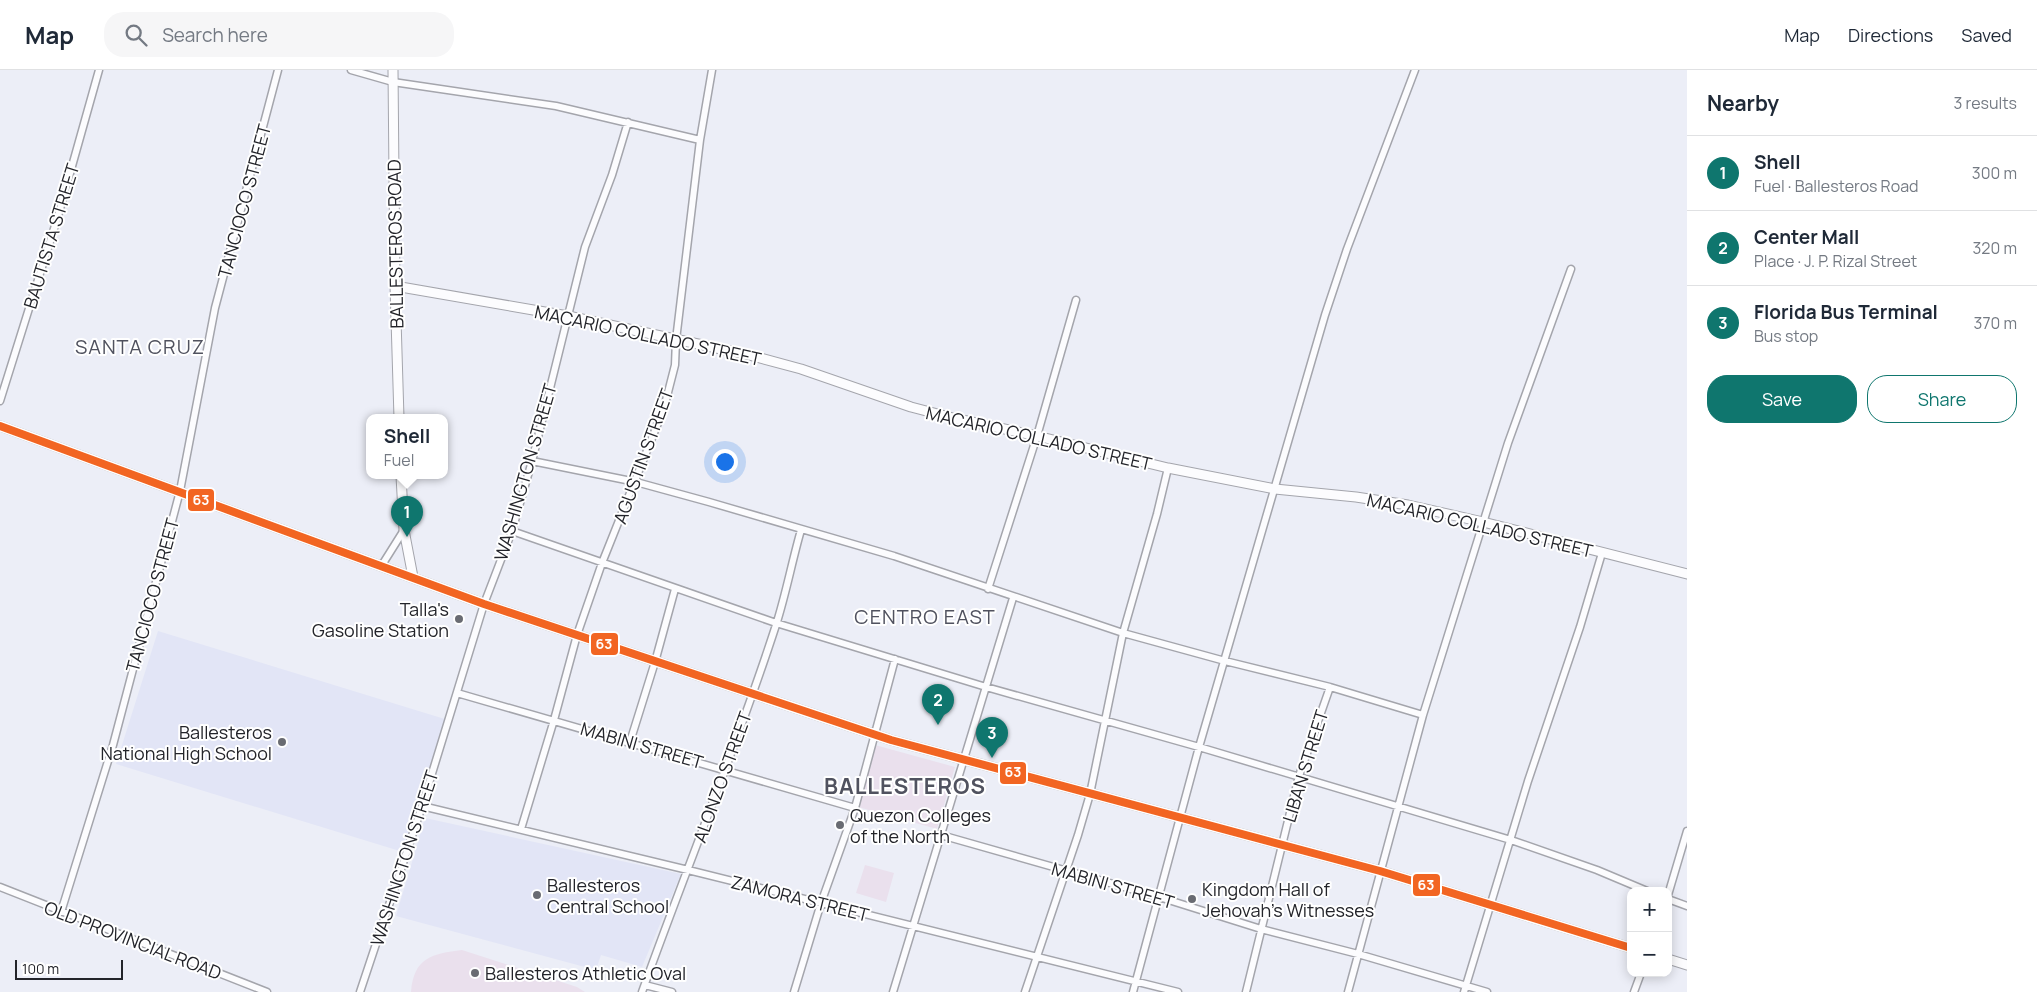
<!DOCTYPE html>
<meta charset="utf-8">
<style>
body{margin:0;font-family:Manrope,sans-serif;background:#f6f6f7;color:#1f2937}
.controls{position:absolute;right:15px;bottom:15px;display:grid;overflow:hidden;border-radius:10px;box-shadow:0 2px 12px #0003}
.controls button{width:45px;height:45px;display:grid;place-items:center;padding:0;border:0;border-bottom:1px solid #e0e1e3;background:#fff;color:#1f2937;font:25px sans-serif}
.scale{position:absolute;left:15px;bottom:12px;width:108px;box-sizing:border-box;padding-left:5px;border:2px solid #23242a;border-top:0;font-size:14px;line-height:18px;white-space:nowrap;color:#23242a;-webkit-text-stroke:4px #fff;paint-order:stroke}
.you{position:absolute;left:724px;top:391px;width:18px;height:18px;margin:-12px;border:4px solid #fff;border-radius:50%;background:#1a73e8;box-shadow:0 0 0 8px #1a73e833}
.badge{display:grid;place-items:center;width:32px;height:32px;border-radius:50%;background:#0f766e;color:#fff;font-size:16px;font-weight:700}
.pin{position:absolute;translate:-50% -41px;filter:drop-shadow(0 1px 2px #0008)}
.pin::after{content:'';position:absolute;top:26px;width:18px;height:15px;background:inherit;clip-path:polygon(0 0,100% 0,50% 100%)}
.popup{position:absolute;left:366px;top:344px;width:82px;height:65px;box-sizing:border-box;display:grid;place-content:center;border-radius:10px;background:#fff;filter:drop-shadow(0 1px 4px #0005);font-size:16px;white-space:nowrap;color:#747a83}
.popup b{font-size:19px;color:#1f2937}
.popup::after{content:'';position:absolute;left:50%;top:100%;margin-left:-10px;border:10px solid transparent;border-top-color:#fff}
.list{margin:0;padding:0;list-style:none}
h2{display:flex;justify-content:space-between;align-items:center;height:65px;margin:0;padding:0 20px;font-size:21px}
h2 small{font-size:16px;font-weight:400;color:#747a83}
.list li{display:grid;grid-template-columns:32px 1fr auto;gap:15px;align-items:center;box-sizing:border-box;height:75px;padding:0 20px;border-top:1px solid #e0e1e3}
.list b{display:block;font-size:19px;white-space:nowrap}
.list p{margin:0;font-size:16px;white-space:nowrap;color:#747a83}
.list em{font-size:16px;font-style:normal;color:#747a83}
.actions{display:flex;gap:10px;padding:15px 20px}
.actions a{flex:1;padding:11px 0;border:1px solid #0f766e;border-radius:20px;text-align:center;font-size:18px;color:#0f766e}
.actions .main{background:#0f766e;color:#fff}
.icon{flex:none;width:28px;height:28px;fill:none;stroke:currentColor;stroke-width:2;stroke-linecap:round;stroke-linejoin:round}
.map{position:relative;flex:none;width:1687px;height:922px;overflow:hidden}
header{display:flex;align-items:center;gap:30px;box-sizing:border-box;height:70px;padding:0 25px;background:#fff;border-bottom:1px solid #e0e1e3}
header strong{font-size:24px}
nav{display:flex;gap:28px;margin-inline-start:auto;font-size:18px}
.search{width:350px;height:45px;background:#f6f6f7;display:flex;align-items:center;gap:12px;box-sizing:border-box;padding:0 18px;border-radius:20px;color:#747a83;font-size:19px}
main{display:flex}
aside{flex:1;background:#fff}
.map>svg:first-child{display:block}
</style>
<header>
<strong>Map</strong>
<div class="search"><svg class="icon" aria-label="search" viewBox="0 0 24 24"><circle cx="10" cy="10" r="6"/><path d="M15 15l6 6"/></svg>Search here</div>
<nav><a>Map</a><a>Directions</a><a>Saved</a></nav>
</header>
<main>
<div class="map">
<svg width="1687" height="922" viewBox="0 0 1687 922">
<rect width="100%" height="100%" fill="#eceef7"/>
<!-- built -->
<path fill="#e2e5f6" d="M158,561L448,650L403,782L116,694Z
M425,748L681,804L642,897L601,885L596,900L396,846Z"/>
<!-- green -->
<path fill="#eae0ed" d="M875,675L955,697L937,759L858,737Z
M865,795L894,803L886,832L856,823Z
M462,880L577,917L585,922H411C414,887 432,884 462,880Z"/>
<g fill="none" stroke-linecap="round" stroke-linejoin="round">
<defs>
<path id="street" d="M351,0L393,12L556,36L700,70
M0,331L58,146L99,0
M532,391L636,412L709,432L894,486L1123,563L1225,591L1330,617L1423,645
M512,461L776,553L986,617L1199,677L1511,770L1597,800L1647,821
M382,495L404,460
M988,519L1037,366L1076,230
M457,623L855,738
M630,672L655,592L675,519
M422,736L688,800L1178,922
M521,759L554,650L577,565L602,493L664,338L675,295L676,270L700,70L712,0
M941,765L1159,827L1261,859L1358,884L1487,922
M0,817L267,922
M1668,825L1687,761
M1668,829L1687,836
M61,842L113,675L180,421L215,238L278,0
M645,915L672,922
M360,922L422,736L484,534L512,461L532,391L585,177L612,105L628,52
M642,922C686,799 736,679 776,555C786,524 792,491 801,460
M794,922L821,833L855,738L895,589
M893,922L1013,528
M1025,922L1078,765L1090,724L1123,563L1157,444L1168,398
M1133,922L1199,677L1325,245L1347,179L1415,0
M1246,922L1299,706L1330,617
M1348,922L1423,645L1508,373L1571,199
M1464,922L1528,711L1580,557L1602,483
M1634,922L1641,903"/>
<path id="secondary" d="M393,0L395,216L399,348
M395,216L568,246L749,285L801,299L911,337L953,348L1037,366L1168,398L1275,419L1356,427L1408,435L1483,452L1687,504
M0,356L484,534L891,670L1380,801L1631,878
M401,406L404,460L413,507
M1668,889L1687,895"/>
</defs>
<!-- street casing -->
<use href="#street" stroke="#a4a5ac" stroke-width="9"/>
<!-- secondary casing -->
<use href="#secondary" stroke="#a4a5ac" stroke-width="11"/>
<!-- street -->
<use href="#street" stroke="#fcfcfe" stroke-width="6"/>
<!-- secondary -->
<use href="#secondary" stroke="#fcfcfe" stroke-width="9"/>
<defs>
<path id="bus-1" d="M0,356L484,534L891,670L1380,801L1631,878"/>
</defs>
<!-- bus-1 casing -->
<use href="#bus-1" stroke="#fff" stroke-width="11"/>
<!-- bus-1 -->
<use href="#bus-1" stroke="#f26522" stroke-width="8"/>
</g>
<!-- markers -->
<g fill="#696b72" stroke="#fff" stroke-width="2">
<circle cx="459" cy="549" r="5"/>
<circle cx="282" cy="672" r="5"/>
<circle cx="840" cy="755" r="5"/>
<circle cx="537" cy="825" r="5"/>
<circle cx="1192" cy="829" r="5"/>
<circle cx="475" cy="903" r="5"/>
</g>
<g text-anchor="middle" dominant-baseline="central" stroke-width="4" stroke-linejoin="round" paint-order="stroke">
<!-- street labels -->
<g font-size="18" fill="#23242a" stroke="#fff">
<text transform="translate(244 131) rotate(-75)">TANCIOCO STREET</text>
<text transform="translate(51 166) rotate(-73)">BAUTISTA STREET</text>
<text transform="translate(395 174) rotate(-91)">BALLESTEROS ROAD</text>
<text transform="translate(648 265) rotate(12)">MACARIO COLLADO STREET</text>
<text transform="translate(1039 368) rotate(13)">MACARIO COLLADO STREET</text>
<text transform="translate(643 386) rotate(-70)">AGUSTIN STREET</text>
<text transform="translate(525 402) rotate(-74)">WASHINGTON STREET</text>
<text transform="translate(1480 455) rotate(13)">MACARIO COLLADO STREET</text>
<text transform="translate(152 525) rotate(-75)">TANCIOCO STREET</text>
<text transform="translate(642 675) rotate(16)">MABINI STREET</text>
<text transform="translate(1305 696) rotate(-73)">LIBAN STREET</text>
<text transform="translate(722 707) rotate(-70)">ALONZO STREET</text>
<text transform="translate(404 788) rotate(-72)">WASHINGTON STREET</text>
<text transform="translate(1113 815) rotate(16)">MABINI STREET</text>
<text transform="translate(800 828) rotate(14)">ZAMORA STREET</text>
<text transform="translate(133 870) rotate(21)">OLD PROVINCIAL ROAD</text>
</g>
<!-- poi labels -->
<g font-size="18" fill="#23242a" stroke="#fff" text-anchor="start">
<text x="449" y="539" text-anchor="end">Talla's<tspan x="449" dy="21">Gasoline Station</tspan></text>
<text x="272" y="662" text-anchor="end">Ballesteros<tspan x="272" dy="21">National High School</tspan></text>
<text x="850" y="745">Quezon Colleges<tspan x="850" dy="21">of the North</tspan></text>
<text x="547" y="815">Ballesteros<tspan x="547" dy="21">Central School</tspan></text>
<text x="1202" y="819">Kingdom Hall of<tspan x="1202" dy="21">Jehovah's Witnesses</tspan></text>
<text x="485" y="903">Ballesteros Athletic Oval</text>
</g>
<!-- quarter labels -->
<g font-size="20" letter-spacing="1" fill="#50525f" stroke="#fff">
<text x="140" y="276">SANTA CRUZ</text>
<text x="925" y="546">CENTRO EAST</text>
</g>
<!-- district labels -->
<g font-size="22" font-weight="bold" letter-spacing="1" fill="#50525f" stroke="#fff">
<text x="905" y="716">BALLESTEROS</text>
</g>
</g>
<g stroke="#fff" stroke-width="2">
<rect x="187" y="418" width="28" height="24" rx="5" fill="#f26522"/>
<rect x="590" y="562" width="29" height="24" rx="5" fill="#f26522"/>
<rect x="999" y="691" width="28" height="24" rx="5" fill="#f26522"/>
<rect x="1412" y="803" width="29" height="24" rx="5" fill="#f26522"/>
</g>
<g font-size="14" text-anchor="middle" font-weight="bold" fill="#fff">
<text x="201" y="435">63</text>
<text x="604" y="579">63</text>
<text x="1013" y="707">63</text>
<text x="1426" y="820">63</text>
</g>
</svg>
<div class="controls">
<button>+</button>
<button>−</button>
</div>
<div class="scale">100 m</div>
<div class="you"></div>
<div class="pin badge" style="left:407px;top:467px">1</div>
<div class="popup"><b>Shell</b>Fuel</div>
<div class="pin badge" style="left:938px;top:655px">2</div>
<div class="pin badge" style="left:992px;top:688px">3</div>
</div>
<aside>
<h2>Nearby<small>3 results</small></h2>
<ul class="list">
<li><span class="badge">1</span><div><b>Shell</b><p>Fuel · Ballesteros Road</p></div><em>300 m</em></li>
<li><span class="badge">2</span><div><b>Center Mall</b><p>Place · J. P. Rizal Street</p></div><em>320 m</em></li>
<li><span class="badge">3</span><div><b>Florida Bus Terminal</b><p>Bus stop</p></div><em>370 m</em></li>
</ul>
<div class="actions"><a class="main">Save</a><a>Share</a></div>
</aside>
</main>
